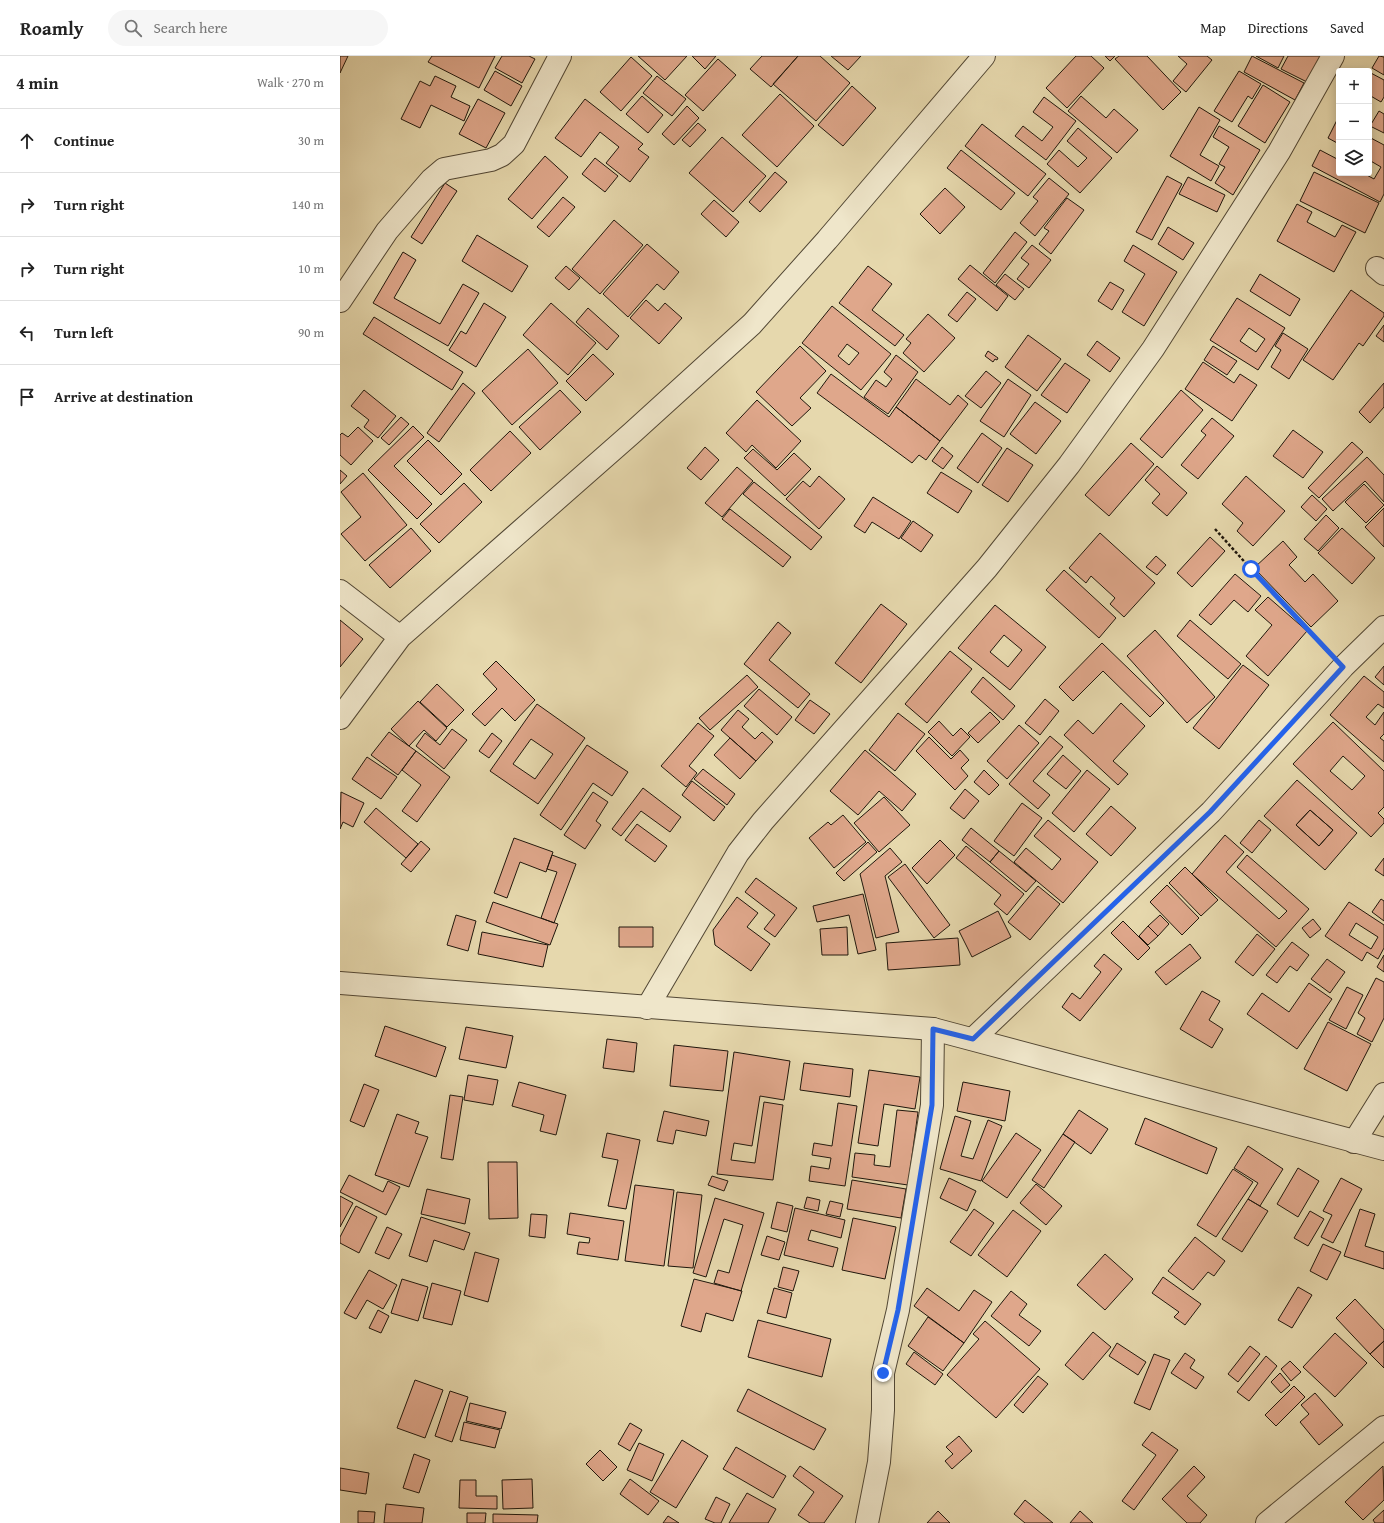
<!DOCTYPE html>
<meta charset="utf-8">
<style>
body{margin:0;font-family:"Gentium Book Plus",serif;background:#f6f6f6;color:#222}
.controls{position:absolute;right:12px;top:12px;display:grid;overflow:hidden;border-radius:4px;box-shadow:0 2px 10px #0003}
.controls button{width:36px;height:36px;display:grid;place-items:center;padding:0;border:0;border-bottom:1px solid #e0e0e0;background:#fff;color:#222;font:20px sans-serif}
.stop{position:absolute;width:12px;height:12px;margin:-9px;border:3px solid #2563eb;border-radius:50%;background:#fff}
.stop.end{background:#2563eb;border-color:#fff;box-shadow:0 1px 4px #0008}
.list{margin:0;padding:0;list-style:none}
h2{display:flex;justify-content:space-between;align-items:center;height:52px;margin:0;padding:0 16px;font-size:17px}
h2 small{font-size:13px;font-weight:400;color:#767676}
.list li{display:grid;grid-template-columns:26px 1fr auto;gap:12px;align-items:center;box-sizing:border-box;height:64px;padding:0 16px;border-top:1px solid #e0e0e0}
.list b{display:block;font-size:15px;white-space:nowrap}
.list em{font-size:13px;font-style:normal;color:#767676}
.icon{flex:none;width:22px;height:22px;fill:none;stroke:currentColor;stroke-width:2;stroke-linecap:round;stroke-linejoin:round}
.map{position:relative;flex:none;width:1044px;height:1467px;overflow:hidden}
header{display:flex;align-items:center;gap:24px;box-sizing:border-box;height:56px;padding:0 20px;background:#fff;border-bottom:1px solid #e0e0e0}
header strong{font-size:19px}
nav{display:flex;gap:22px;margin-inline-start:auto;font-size:14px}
.search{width:280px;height:36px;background:#f6f6f6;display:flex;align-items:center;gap:10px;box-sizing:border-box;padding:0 14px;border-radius:22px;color:#767676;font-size:15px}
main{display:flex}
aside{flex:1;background:#fff}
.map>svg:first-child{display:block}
</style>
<header>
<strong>Roamly</strong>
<div class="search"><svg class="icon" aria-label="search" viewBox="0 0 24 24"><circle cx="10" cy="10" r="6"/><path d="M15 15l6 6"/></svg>Search here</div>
<nav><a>Map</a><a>Directions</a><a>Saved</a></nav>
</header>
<main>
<aside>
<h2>4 min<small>Walk · 270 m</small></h2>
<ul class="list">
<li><svg class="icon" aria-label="ahead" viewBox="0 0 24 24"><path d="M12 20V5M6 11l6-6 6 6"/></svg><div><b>Continue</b></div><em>30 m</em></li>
<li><svg class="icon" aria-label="right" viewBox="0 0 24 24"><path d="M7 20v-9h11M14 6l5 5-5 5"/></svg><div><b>Turn right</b></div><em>140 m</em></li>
<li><svg class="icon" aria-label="right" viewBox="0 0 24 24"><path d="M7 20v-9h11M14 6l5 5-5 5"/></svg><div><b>Turn right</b></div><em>10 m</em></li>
<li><svg class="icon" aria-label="left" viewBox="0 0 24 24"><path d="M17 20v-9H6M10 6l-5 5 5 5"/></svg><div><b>Turn left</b></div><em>90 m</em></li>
<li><svg class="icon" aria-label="arrive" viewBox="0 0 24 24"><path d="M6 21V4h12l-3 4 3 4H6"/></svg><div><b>Arrive at destination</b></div></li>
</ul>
</aside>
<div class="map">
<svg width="1044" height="1467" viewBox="0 0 1044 1467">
<rect width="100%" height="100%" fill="#e6d8ad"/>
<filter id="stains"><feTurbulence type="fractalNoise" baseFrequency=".005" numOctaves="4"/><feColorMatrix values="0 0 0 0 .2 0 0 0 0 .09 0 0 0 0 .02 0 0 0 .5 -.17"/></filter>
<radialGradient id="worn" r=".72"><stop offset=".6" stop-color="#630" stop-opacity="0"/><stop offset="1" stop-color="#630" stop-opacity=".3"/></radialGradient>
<!-- building -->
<path fill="#dfa78b" stroke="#20170c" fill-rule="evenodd" d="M0,0H8L0,17Z
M92,0H155L139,32L88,6Z
M162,0H189L195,3L182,27L155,12Z
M298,0H347L325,24Z
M352,0H376L365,13Z
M422,0H458L431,31L410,13Z
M458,0H480L510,27L476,65L433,28Z
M491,0H521L508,14Z
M736,0H751L764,12L727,52L706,32Z
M765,0H775L770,5Z
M779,0H807L841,36L823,54L775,3Z
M838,0H867L872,4L846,36L833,25L847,8Z
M912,0L964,27L955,44L904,16Z
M916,0H944L938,12Z
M948,0H981L967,26L941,13Z
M1039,0L1044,1V19L1032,12Z
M291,1L312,20L281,55L260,36Z
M378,3L396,19L363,55L345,39Z
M155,15L182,30L171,50L144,34Z
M899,15L921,28L912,43L908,40L892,66L874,55Z
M1029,16L1044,24V41L1041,46L1029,39Z
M95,20L116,30L111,41L130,50L124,65L91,49L80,72L61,63L80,25L90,30Z
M317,20L346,43L332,60L303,37Z
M923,29L950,46L925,87L898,70Z
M512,30L536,52L503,90L478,69Z
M440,38L474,70L437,111L402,79Z
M302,40L323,59L308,77L286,58Z
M741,40L766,62L774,53L798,74L777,97L728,55Z
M704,41L736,65L706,104L675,80L683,70L702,85L713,71L693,56Z
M138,43L165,57L146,92L119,78Z
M245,43L303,88L298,93L309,101L290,126L266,107L279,91L260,76L241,101L215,82Z
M347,50L359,62L334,89L322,78Z
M859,51L880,64L860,99L879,110L871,125L830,100Z
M1039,55L1044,58V77L1030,70Z
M997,64L999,65V88L988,82Z
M358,67L366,74L350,91L342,84Z
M642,68L706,118L688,140L625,90Z
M879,70L920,94L893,139L875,127L885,111L879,108L889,91L873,81Z
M738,72L772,102L740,137L707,108L719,94L738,111L747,102L727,85Z
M382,81L426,120L393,156L349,117Z
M1029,81L1044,89V138L1040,146L972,110L980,94L999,104V117H1023L1034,123L1041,111L1029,104Z
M621,94L675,137L661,154L607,112Z
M205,100L228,121L192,163L168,143Z
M255,102L278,120L265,136L242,118Z
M435,116L447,126L420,156L409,146Z
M974,116L1039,147L1025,177L960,145Z
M827,120L842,128L812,184L796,176Z
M848,121L885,139L877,156L839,138Z
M709,122L729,138L695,180L680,167L698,145L693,141Z
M105,127L117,135L82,188L71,181Z
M605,132L625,151L600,178L580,158Z
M223,141L235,151L209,181L197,171Z
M727,142L744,154L711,198L699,188L709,175L704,172Z
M374,144L399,166L386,181L361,158Z
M957,148L972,156L967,166L995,181L1002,169L1016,176L994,216L937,185Z
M274,164L303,189L260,238L232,213Z
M828,171L854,187L843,204L818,188Z
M675,176L687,186L655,227L643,217Z
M137,179L188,210L172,236L122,205Z
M307,188L339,216L324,234L317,228L288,261L263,238Z
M692,189L711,204L689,232L677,223L689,208L681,202Z
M793,189L837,216L804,270L782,256L805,218L784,205Z
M63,196L76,204L54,242L100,268L123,228L139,237L108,290L33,247Z
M630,209L668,240L657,255L618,223Z
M226,210L240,222L229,234L215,222Z
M528,210L552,228L532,254L564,279L555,290L499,247Z
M665,218L684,233L675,244L656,229Z
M920,218L960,243L950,260L910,235Z
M770,226L784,234L772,254L758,245Z
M1011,234L1044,257V260L1023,290L1019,287L993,324L963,304Z
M627,236L636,243L617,266L608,259Z
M897,242L945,272L918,314L870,284ZM909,272L925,283L916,296L900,285Z
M306,244L318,255L325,247L342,262L319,288L290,262Z
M144,247L166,261L136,311L109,294L121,275L126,278Z
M211,247L256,287L228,319L183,279Z
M492,250L551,298L521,334L462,287ZM507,288L519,297L509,309L498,300Z
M248,252L279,280L267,294L236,266Z
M588,258L615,282L584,316L563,297L571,287L566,283Z
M34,261L123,316L112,334L23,278Z
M1044,269V286L1036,280Z
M943,277L968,293L949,323L931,311L941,294L935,290Z
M688,279L721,303L697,335L665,311Z
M757,285L780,302L770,316L747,299Z
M460,290L486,315L460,342L471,352L452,370L416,336Z
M873,290L897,305L887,319L864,304Z
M188,293L218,327L172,369L142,335Z
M648,295L658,302L657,304L655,303L653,306L645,300Z
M253,298L274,318L246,345L226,325Z
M556,299L578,316L548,358L524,341L536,324L546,331L552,323L544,316Z
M863,306L894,327L900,318L917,329L892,365L845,333Z
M725,307L750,324L727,357L701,339Z
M646,315L661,327L641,352L625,340Z
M491,318L549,361L556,351L600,385L586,404L579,399L572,407L477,337Z
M576,323L610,349L618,339L628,348L600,385L556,351Z
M668,323L691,339L664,381L640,365Z
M123,327L135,337L99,386L87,377Z
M1044,327V351L1030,367L1019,356Z
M24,334L56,360L38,382L24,371L29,364L11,350Z
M220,334L241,356L200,394L179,371Z
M841,334L863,354L822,402L800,383Z
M417,344L461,385L436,412L412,389L406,396L386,377Z
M695,346L721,365L696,398L670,378Z
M61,361L69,368L49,389L41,382Z
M872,362L894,380L858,423L841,409L866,379L861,375Z
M73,370L84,381L54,410L92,448L77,463L28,414Z
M18,371L33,385L11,409L0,399V379L2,377L8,381Z
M953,374L983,396L963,422L933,400Z
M170,375L191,397L151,435L130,414Z
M642,377L662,392L638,427L617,412Z
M88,384L122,418L101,439L67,405Z
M1012,386L1023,396L979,442L968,432Z
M791,387L814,408L769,460L745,439Z
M365,391L379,404L361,424L347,412Z
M602,391L613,400L603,413L592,405Z
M667,392L693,409L668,446L642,429Z
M413,393L437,414L454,397L471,413L445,440L404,402Z
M1027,401L1044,419V446L1025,425L993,455L982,443Z
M817,410L847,437L827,460L812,447L820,438L805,424Z
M397,411L413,425L382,461L365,447Z
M0,414L7,420L0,428Z
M601,416L632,435L618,457L587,437Z
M23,417L67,469L25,505L1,478L21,461L1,436Z
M479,420L505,443L479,473L446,443L463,425L470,431Z
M906,420L945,455L913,490L897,475L903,467L882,448Z
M414,426L482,481L471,494L403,438Z
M124,427L142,446L99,487L80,468Z
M1024,428L1044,449L1026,467L1005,446Z
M972,439L987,453L976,465L961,451Z
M533,441L571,465L559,483L532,466L525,477L514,470Z
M1044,452V491L1025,471Z
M390,453L451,501L443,511L382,463Z
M986,459L999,472L978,495L964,483Z
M573,465L593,479L581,496L561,482Z
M71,472L91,495L50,532L29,509Z
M1002,472L1035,502L1012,528L978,497Z
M760,477L815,527L784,561L770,548L775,542L751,520L746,527L729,512Z
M870,481L885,495L852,531L837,517Z
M943,485L957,501L949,509L965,526L973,518L998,545L971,571L914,512Z
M816,500L826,509L817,519L806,511Z
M724,514L776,562L759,582L706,534Z
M895,518L921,540L908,556L894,544L871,569L859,559Z
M928,541L967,575L928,620L906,600L932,569L915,554Z
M541,548L567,568L521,627L495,607Z
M655,549L706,591L670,634L618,592ZM664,579L682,594L668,611L650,596Z
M0,564L23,583L0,611Z
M850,564L901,608L888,623L837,580Z
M438,566L451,577L429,604L470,638L458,652L404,608Z
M815,574L875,641L847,667L787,600Z
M762,587L824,647L810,661L763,615L733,645L719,631Z
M610,595L632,613L587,667L565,648Z
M156,605L195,644L175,665L162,652L145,670L132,658L157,633L143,618Z
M903,609L929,629L879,693L853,672Z
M1044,610V629L1035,621Z
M407,619L418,631L370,674L359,662Z
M1024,620L1044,636V652L1038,648L1026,661L1035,669L1044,656V678L1040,682L1044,685V706L990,659Z
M643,621L675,650L663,664L631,636Z
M97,628L124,654L107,671L80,646Z
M419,633L452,661L437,679L404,650Z
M705,643L719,655L700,679L685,667Z
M470,644L490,658L474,678L455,664Z
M78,645L107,672L96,685L84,674L69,690L51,673Z
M781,647L805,670L773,705L788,718L778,729L724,679L738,664L753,678Z
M197,648L245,682L198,748L150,715ZM191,683L213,698L195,723L173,708Z
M398,654L409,663L402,671L415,683L422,676L433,686L416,705L381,674Z
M650,656L660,666L638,687L628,677Z
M558,657L585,678L555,715L529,694Z
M599,665L613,680L621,672L630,681L612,700L588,676Z
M993,666L1044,715V751L1038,757L1044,763V767L1031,781L953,708ZM1003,700L1025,720L1012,734L990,715Z
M358,667L374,680L349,710L357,717L346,731L321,710Z
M679,669L699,687L667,723L647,705Z
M112,673L127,684L104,713L76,690L85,677L100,689Z
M49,676L76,695L58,719L31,699Z
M152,677L162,685L149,702L139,695Z
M710,680L723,691L693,725L710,739L698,753L669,728Z
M589,681L611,703L620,694L629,704L621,712L628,720L615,734L576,695Z
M390,682L416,705L400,723L374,699Z
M247,689L288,716L272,740L253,727L221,774L200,759Z
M525,694L576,738L562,755L539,735L518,759L490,735Z
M76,695L110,721L77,766L62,755L81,729L62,714Z
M723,699L741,715L726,733L707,718Z
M27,701L57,721L41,743L12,723Z
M363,713L395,738L387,749L354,723Z
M644,714L659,729L649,739L634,726Z
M747,714L770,733L734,776L712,757Z
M957,724L1017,777L985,814L924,760ZM970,754L993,774L979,790L956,769Z
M352,725L385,751L374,765L342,739Z
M303,732L341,761L330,776L301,755L281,780L272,773Z
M625,733L639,745L624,763L610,752Z
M1,736L24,747L13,771L3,766L0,773Z
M253,736L268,746L256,765L261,769L245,793L224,779Z
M544,741L570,769L539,796L514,767Z
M682,747L702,762L674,800L654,785Z
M771,750L796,772L771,800L746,778Z
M36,752L78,788L66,802L24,766Z
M970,754L993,774L979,790L956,769Z
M503,759L526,786L494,812L469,782L488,766L491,769Z
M708,764L758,806L723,847L674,806L686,792L712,814L721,803L694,780Z
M919,764L931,774L912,797L900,787Z
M297,768L327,790L315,806L285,784Z
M631,772L659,795L650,806L622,784Z
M885,779L904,796L886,816L939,863L947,855L897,811L907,799L969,853L936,891L852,818Z
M174,782L213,796L206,816L180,806L167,842L154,837Z
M600,784L615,799L587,828L572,812Z
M81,785L90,793L71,816L61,808Z
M528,786L537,796L504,825L496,817Z
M626,790L684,838L667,859L654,848L661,839L616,802Z
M550,792L562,806L545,820L559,876L536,882L520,818Z
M659,795L696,825L686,836L650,806Z
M212,799L236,808L214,867L201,862L217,816L207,813Z
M1044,802V820L1035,814Z
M565,808L610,869L594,882L548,821Z
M845,811L878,844L861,860L829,827Z
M416,822L457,852L435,881L424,873L435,859L405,836Z
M827,829L859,862L842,879L810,846Z
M698,830L720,848L690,884L668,866Z
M523,838L536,894L518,898L509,859L477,866L473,850Z
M397,841L418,857L407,871L430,888L411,915L375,889L373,874Z
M1041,843L1044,845V865L1032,856Z
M153,846L218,868L210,889L146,866Z
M1009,846L1044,869V892L1038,903L1027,896L1022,905L985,880ZM1016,867L1038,881L1031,893L1009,879Z
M658,855L671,881L632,901L619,875Z
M116,859L136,865L128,895L107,889Z
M820,859L829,868L818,880L808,870Z
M973,863L981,873L970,882L962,872Z
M783,865L810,892L798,904L771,877Z
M808,870L818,880L808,889L799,880Z
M279,871H313V891H279Z
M507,871L508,899H482L480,873Z
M142,876L208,889L203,911L138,898Z
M917,878L935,893L913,920L895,906Z
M618,882L620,909L548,914L546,887Z
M952,886L969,899L957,915L950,910L937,927L926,919Z
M850,888L861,902L826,929L815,916Z
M764,898L782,913L740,965L722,951L732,937L740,943L761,916L754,910Z
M1044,899V916L1037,911Z
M987,903L1005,916L990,937L971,923Z
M1036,922L1044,926V962L1032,986L1017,978L1025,962L1018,957Z
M969,927L992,943L957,993L907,958L922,937L949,956Z
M1007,931L1023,939L1006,973L989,964Z
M862,935L880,945L869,964L883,973L872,992L840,973Z
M988,966L1031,988L1007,1035L964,1013Z
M45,970L106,991L96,1021L35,1000Z
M126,971L173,980L166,1012L119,1003Z
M267,983L297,987L294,1016L263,1012Z
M334,989L388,995L383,1035L330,1030Z
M394,996L450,1005L444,1044L420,1040L412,1090L394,1087L391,1104L415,1107L424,1046L443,1049L433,1124L377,1118Z
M464,1007L513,1013L510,1041L460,1034Z
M529,1014L580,1021L575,1053L544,1048L538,1090L518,1087Z
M128,1019L158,1024L153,1049L124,1044Z
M179,1026L226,1039L216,1079L200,1075L204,1059L172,1050Z
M623,1026L670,1035L665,1065L617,1055Z
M24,1028L39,1034L24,1071L10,1065Z
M110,1039L123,1041L113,1104L101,1102Z
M498,1047L517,1050L505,1130L469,1125L471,1110L489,1113L491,1102L472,1099L474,1087L492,1090Z
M557,1054L578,1056L568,1129L512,1121L515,1097L535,1099L534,1109L550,1111Z
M739,1054L768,1073L751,1098L723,1078Z
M324,1055L369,1065L366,1080L336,1074L333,1088L317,1085Z
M57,1058L79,1066L75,1077L88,1081L69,1131L35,1119Z
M615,1060L631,1065L621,1100L633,1103L648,1064L662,1070L641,1125L600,1113Z
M805,1062L877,1092L867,1118L795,1088Z
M267,1077L300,1084L286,1153L268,1150L278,1104L262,1101Z
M676,1077L701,1094L667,1142L642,1125Z
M723,1078L735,1086L704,1132L692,1124Z
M908,1090L943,1113L920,1150L908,1143L918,1127L894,1112Z
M148,1106H177L178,1162L149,1163Z
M958,1112L979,1125L958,1161L937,1148Z
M893,1113L913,1126L876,1181L857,1169Z
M9,1119L43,1136L48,1125L60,1131L46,1159L0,1136Z
M372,1120L388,1125L384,1135L368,1129Z
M609,1122L636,1135L627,1155L600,1142Z
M1001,1122L1022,1133L993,1187L981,1181L992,1159L983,1155Z
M512,1124L566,1133L561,1162L507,1153Z
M696,1128L722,1150L706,1169L680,1147Z
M295,1129L334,1134L324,1210L285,1205Z
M87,1133L130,1143L125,1168L81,1158Z
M337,1136L362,1139L353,1212L328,1210Z
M0,1140L13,1147L0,1171Z
M467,1141L480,1144L478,1155L464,1152Z
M375,1142L424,1157L401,1235L374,1227L378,1214L389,1217L403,1169L384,1163L366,1221L353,1217Z
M908,1143L928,1155L902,1196L882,1183Z
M490,1145L503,1148L500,1161L486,1158Z
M437,1146L453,1150L447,1176L431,1172Z
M16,1150L37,1161L19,1197L0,1187V1181Z
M455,1152L505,1164L501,1182L471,1174L468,1184L498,1192L493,1211L444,1199Z
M634,1153L654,1167L631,1200L610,1186Z
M1020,1153L1035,1158L1025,1190L1044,1196V1213L1004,1200Z
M673,1154L701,1175L667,1221L638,1199Z
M970,1155L984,1163L968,1190L954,1182Z
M230,1157L284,1165L278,1204L237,1198L239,1186L249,1187L250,1182L227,1178Z
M191,1158L207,1159L205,1182L189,1180Z
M81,1161L130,1177L124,1194L94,1184L87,1206L69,1200Z
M513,1162L556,1171L545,1223L502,1214Z
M47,1171L62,1178L49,1203L35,1197Z
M427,1180L445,1186L439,1204L421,1199Z
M855,1181L885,1205L874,1220L868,1216L853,1234L828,1215Z
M983,1188L1001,1196L987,1224L970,1215Z
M135,1196L159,1203L148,1246L124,1239Z
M765,1198L793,1223L765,1254L737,1229Z
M443,1211L459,1215L453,1235L438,1231Z
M29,1214L57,1229L43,1253L27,1244L16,1263L4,1257Z
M823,1221L861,1248L845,1269L834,1261L839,1256L812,1237Z
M62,1223L88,1231L78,1265L51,1257Z
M354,1223L402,1235L393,1265L366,1257L361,1276L341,1270Z
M92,1227L121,1235L112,1269L83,1262Z
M958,1231L972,1239L952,1272L938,1264Z
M434,1232L452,1237L446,1262L427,1257Z
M587,1232L619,1255L634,1234L652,1246L624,1287L574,1250Z
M671,1235L687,1248L679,1259L701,1275L689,1290L651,1260Z
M1015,1243L1044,1274V1285L1030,1298L996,1262Z
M38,1254L49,1260L41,1277L29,1272Z
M588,1261L624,1287L603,1315L568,1290Z
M418,1264L491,1283L482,1321L408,1301Z
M645,1265L700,1313L656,1362L607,1319L639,1283L633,1278Z
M753,1276L771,1291L743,1324L725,1309Z
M995,1277L1027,1307L995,1341L963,1311Z
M1044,1285V1312L1030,1298Z
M777,1287L806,1306L798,1319L769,1300Z
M910,1290L920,1298L898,1326L888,1318Z
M574,1296L603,1318L595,1329L566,1308Z
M845,1297L855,1304L850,1312L864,1321L856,1333L831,1317Z
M814,1298L830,1304L810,1354L794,1347Z
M926,1300L937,1310L909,1345L897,1336Z
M950,1305L961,1316L951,1325L941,1313Z
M940,1317L950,1329L941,1337L931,1326Z
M698,1320L708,1328L683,1357L674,1349Z
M75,1324L103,1334L85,1382L57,1372Z
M954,1330L965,1341L936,1370L925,1359Z
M408,1333L486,1373L474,1394L397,1355Z
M110,1335L128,1341L112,1386L95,1380Z
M975,1337L1003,1369L979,1389L960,1366L969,1358L961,1349Z
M130,1347L166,1356L161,1373L126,1365Z
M124,1366L160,1374L155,1392L120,1384Z
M290,1367L302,1374L290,1395L278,1388Z
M812,1376L838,1394L794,1454L782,1445L816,1399L802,1389Z
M619,1380L632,1395L612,1413L605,1405L613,1398L606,1391Z
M342,1384L368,1400L336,1452L310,1436Z
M299,1387L324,1398L312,1425L287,1414Z
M396,1391L446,1420L433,1442L383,1413Z
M260,1394L277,1411L263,1425L246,1408Z
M74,1398L90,1404L79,1437L63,1432Z
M460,1410L503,1440L484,1467H470L458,1459L474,1436L453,1420Z
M854,1410L865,1421L847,1440L867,1459L860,1467H847L822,1443Z
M1043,1410L1044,1444L1023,1464L1005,1446Z
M0,1412L29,1417L26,1438L0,1434Z
M192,1423L193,1452L163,1453L162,1424Z
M290,1423L319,1445L308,1459L280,1438Z
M120,1424H136V1440H157V1453L119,1452Z
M407,1437L436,1453L428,1467H389Z
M376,1441L390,1448L381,1467H375L365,1463Z
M685,1444L713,1467H685L674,1458Z
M46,1448L84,1452L82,1467H44Z
M1044,1454V1467H1035L1033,1464Z
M18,1455L35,1456L34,1467H18Z
M598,1455L610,1467H587Z
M740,1455L753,1467H730Z
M127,1457H146L145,1467H127Z
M153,1458L198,1459L197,1467H153Z
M328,1460L339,1467H323Z"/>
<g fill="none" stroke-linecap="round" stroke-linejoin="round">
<defs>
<path id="minor" d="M1037,212L1044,218
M0,245L47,175L91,124L104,113L151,104L162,99L174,88L220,0
M0,535L60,581
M0,662L60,581L292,377L412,268L487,184L644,0
M307,952L398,797L423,765L647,512L729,409L813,293L939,96L993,0
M633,983L871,756L1003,611L1044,571
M1014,1086L1044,1038
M527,1467L539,1406L543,1354V1317L558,1254L592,1049L593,973
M927,1467L1044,1371"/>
<path id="tertiary" d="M0,927L593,973L1044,1093"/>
</defs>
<!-- minor casing -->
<use href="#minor" stroke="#524734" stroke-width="24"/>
<!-- tertiary casing -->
<use href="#tertiary" stroke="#524734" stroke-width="24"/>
<!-- path -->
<path stroke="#20170c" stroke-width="2.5" stroke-dasharray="3 2" stroke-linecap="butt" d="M875,473L911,513L986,594"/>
<!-- minor -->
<use href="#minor" stroke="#efe6ca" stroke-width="22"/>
<!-- tertiary -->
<use href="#tertiary" stroke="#efe6ca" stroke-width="22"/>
</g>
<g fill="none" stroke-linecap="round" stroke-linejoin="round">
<!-- route -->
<path stroke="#2563eb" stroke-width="5" d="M543,1317L558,1254L592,1049L593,973L633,983L870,756L1003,611L911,513"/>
</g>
<rect width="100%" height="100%" filter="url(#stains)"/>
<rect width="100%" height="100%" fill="url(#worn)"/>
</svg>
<div class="controls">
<button>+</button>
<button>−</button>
<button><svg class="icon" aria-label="layers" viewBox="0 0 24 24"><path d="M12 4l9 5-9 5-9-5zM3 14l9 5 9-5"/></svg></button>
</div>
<div class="stop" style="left:911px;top:513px"></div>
<div class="stop end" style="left:543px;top:1317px"></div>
</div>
</main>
